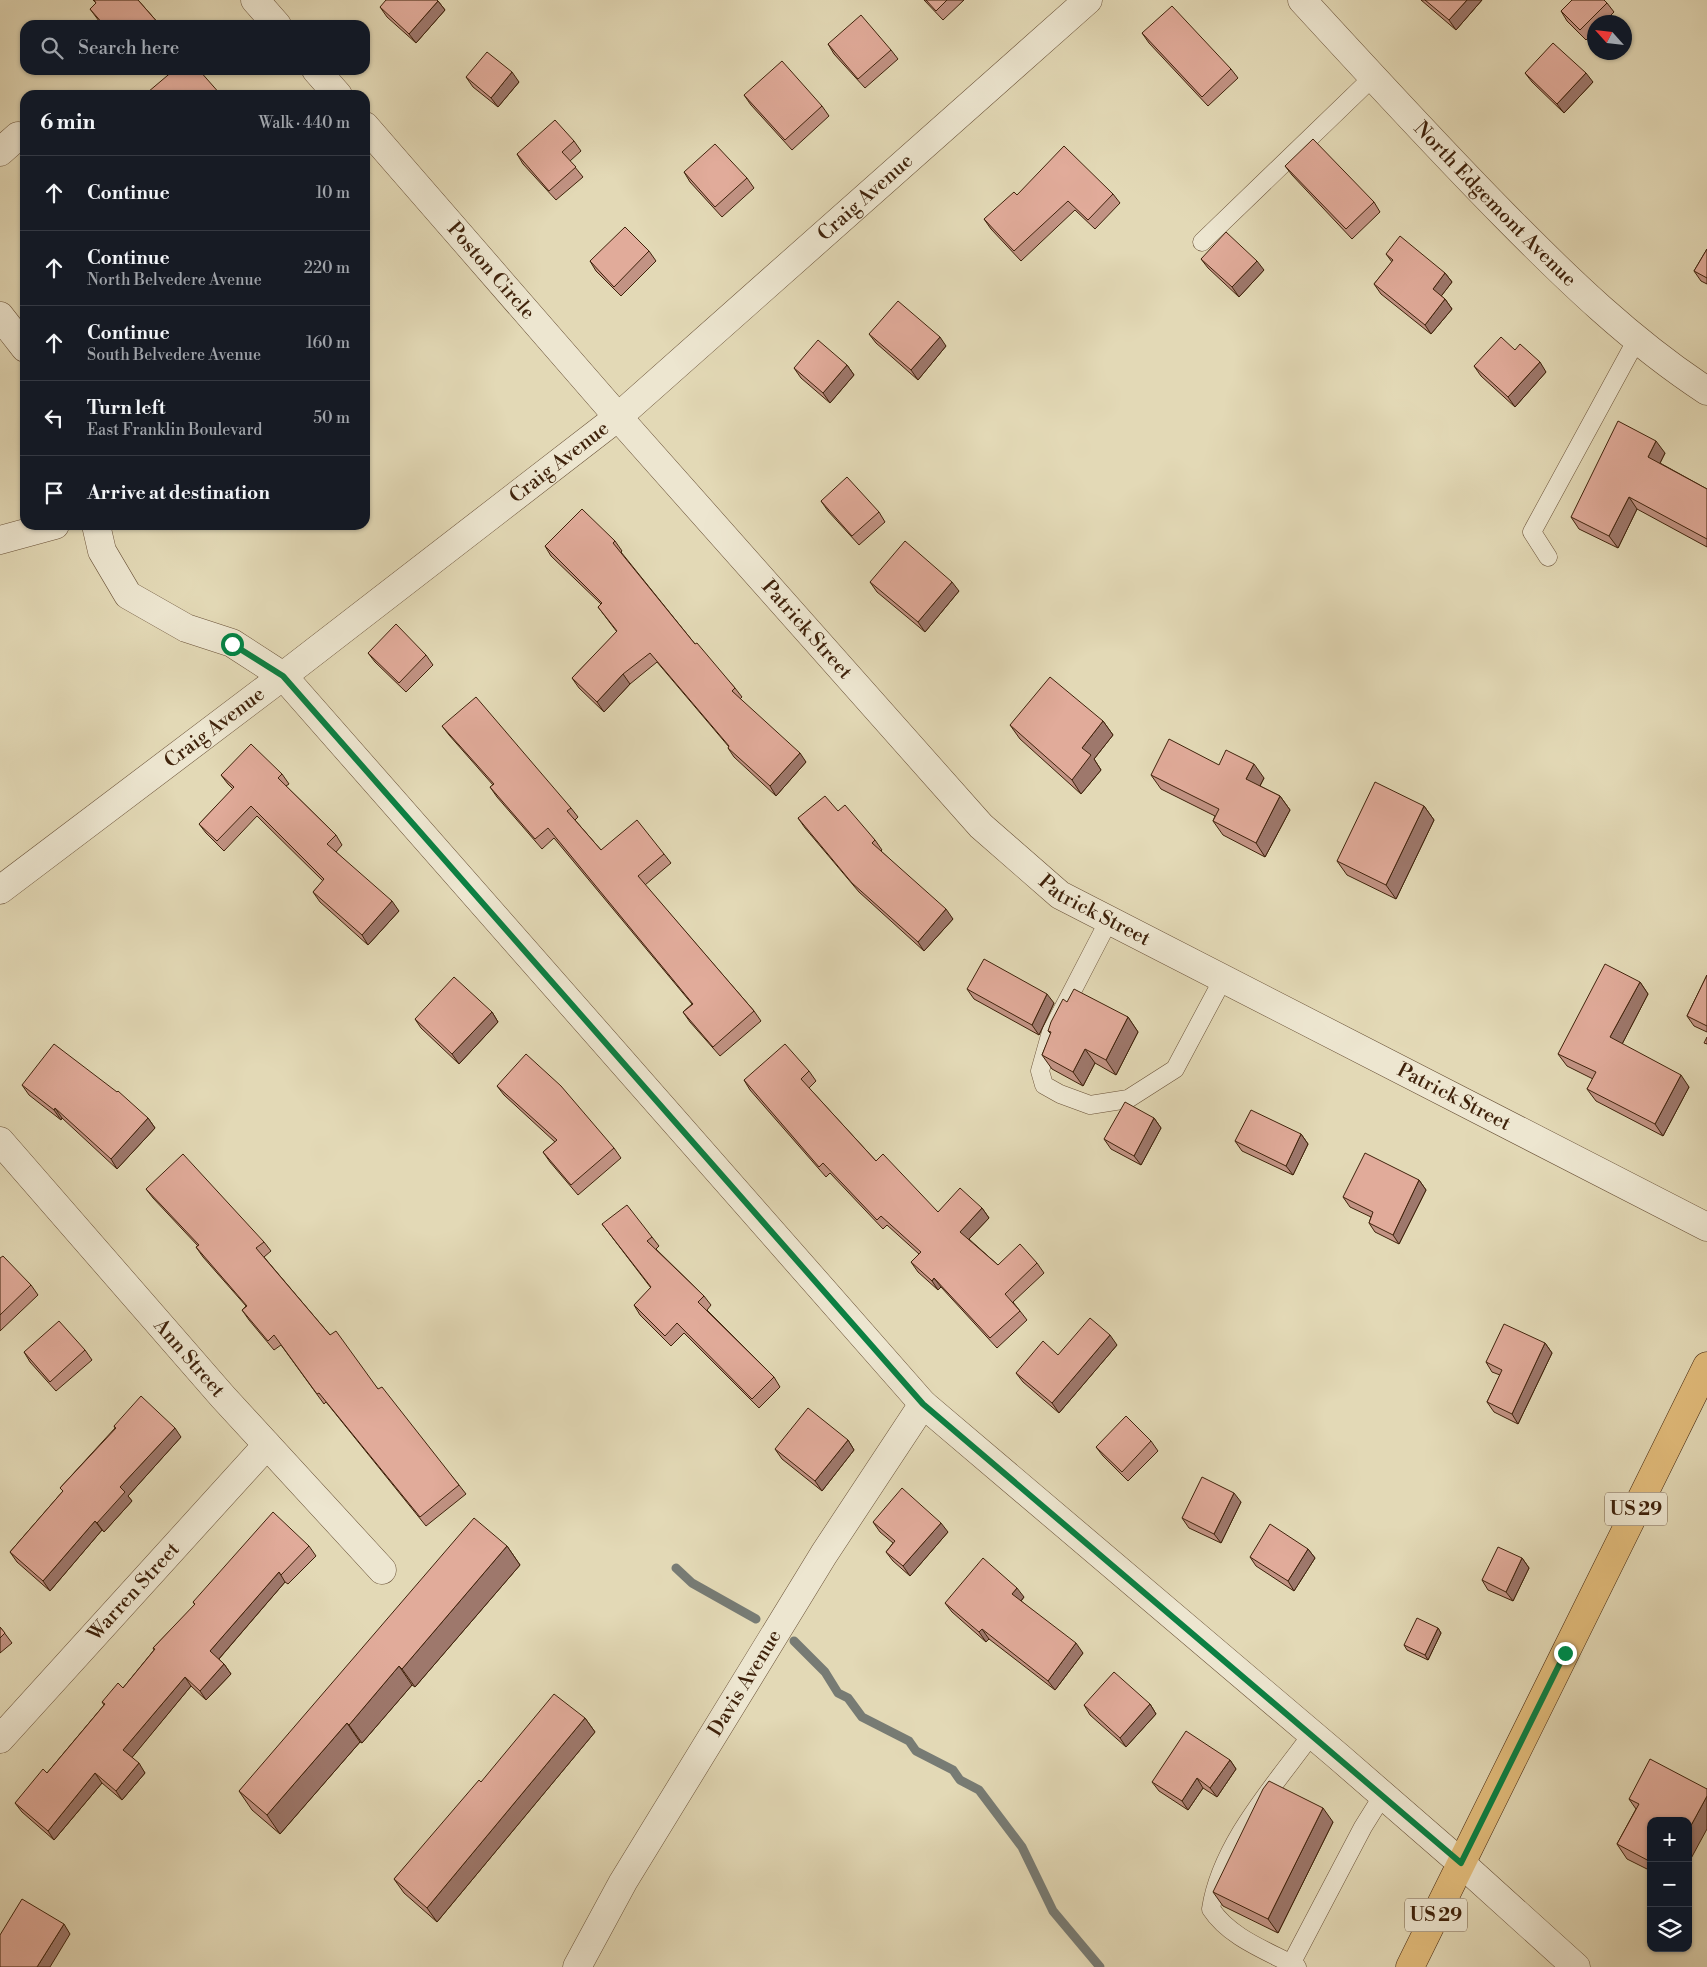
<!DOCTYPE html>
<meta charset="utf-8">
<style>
body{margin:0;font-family:"Libre Bodoni",serif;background:#20242c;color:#f1f3f6}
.controls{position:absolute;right:15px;bottom:15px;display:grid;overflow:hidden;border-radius:10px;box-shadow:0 1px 4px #0004}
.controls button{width:45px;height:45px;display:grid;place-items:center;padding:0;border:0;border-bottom:1px solid #363941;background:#171b24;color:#f1f3f6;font:25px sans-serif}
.compass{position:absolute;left:1587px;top:15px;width:45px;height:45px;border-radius:50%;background:#171b24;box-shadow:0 1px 4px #0004;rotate:297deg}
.stop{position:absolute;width:15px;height:15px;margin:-11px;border:4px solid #0b8043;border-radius:50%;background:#fff}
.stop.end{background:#0b8043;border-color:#fff;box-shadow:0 1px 5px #0008}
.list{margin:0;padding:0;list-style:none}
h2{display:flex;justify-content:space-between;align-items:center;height:65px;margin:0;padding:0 20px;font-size:21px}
h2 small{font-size:16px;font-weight:400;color:#9ea1a6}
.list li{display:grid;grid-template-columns:32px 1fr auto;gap:15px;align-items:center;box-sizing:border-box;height:75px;padding:0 20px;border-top:1px solid #363941}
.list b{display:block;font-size:19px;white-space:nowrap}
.list p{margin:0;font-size:16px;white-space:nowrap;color:#9ea1a6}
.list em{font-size:16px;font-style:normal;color:#9ea1a6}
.icon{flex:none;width:28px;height:28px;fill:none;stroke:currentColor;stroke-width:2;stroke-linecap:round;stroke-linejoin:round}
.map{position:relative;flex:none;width:1707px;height:1967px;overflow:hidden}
.search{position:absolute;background:#171b24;box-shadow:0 1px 4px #0004;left:20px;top:20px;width:350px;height:55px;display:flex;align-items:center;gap:12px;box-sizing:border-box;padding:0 18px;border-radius:15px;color:#9ea1a6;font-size:19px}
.panel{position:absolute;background:#171b24;box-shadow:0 1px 4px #0004;left:20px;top:90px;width:350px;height:440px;border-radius:15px}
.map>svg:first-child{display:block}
</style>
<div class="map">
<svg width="1707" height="1967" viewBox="0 0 1707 1967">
<rect width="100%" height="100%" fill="#e3d9b6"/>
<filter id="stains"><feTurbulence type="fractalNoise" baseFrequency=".004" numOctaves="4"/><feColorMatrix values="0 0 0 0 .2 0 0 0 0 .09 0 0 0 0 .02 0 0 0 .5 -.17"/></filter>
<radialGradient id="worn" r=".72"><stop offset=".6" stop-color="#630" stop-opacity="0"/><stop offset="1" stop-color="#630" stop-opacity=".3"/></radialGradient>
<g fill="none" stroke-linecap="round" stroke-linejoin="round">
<!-- stream -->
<path stroke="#777b74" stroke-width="9" d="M676,1568L692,1583L756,1619
M794,1641L825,1672L838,1693L848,1698L862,1717L909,1741L916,1751L953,1770L960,1780L979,1790L1022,1847L1053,1911L1100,1967"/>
<defs>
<path id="service" d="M1202,242L1373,77
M1548,557L1532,532L1637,339
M1109,920L1051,1032L1040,1071L1044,1085L1060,1094L1090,1105L1128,1099L1175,1069L1223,979
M1291,1964L1363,1827L1383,1795
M1297,1967C1268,1951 1230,1938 1211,1909C1221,1844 1274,1786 1312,1734"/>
<g id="minor">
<path d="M255,0L277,25"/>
<path id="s1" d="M1302,0C1368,72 1435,145 1504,215C1567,279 1632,342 1707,391"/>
<path d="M316,70L338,95"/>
<path id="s2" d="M365,126L618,417L981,826L1060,895L1707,1227"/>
<path d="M0,152L18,136"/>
<path d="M0,316L25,348"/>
<path d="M96,525L102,551L128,595L186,628L232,643L283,676L923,1404L1339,1757L1461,1863L1576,1967"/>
<path d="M0,540L55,525"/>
<path id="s3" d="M0,890L283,676L618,417L1088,0"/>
<path id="s4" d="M0,1141L223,1397L382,1570"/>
<path id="s5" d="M0,1739L267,1445"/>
<path id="s6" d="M577,1967L623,1882L824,1554L923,1404"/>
</g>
<path id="primary" d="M1410,1967L1707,1366"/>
</defs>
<!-- service casing -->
<use href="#service" stroke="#685036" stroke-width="19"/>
<!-- minor casing -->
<use href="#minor" stroke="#685036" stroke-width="29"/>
<!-- primary casing -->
<use href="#primary" stroke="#3f220b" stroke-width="29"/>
<!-- service -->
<use href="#service" stroke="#ede6d0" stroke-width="18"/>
<!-- minor -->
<use href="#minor" stroke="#ede6d0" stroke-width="28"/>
<!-- primary -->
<use href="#primary" stroke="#e2bc7b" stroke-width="28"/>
</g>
<!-- wall -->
<path fill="#c29384" stroke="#3f220b" d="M93,0H138L160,25H102L90,9L96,3Z
M924,0H964L943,20Z
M1421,0H1482L1456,30Z
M438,1L445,10L416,43L387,17L380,7Z
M1607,3L1614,12L1604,22H1594V32L1586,40L1567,21L1561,11Z
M1142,33L1231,69L1238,78L1208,106L1149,43Z
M828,44L891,50L898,59L865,88L834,54Z
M50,70H57L53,73Z
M1525,73L1593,82L1564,113L1532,82Z
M466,77L519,82L498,107L473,87Z
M744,95L822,106L829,116L792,150L751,105Z
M574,141L581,151L570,161L583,177L556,200L523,164L517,154Z
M1285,166L1374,202L1380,212L1352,239L1292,175Z
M684,172L747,178L754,188L722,217L690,182Z
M1113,194L1120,203L1095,229L1075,210L1021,261L991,229L984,219L1017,195Z
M1707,249V284L1701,281L1694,271Z
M649,251L656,261L621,296L596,271L590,261Z
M1386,254L1445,273L1452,282L1441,296L1445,299L1452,309L1431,334L1381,294L1374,284L1392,262Z
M1201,259L1264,270L1239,297L1208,268Z
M869,334L946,346L918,380L876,343Z
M1515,350L1546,372L1515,407L1481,376L1474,366Z
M847,365L854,375L830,403L801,378L794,368Z
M1665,453L1660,463L1707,489V547L1637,509L1618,548L1579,529L1571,517Z
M821,501L879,512L885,522L859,545L828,511Z
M615,541L622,551L621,552L695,644L735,688L742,697L740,699L806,762L776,796L734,757L728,748L729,747L657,662L630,684L604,712L579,688L572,678L617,632L598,607L601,604L551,556L545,546Z
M870,582L959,591L925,632L877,592Z
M368,653L426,655L433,665L406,692L375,662Z
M1103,721L1113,735L1094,759L1101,770L1081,794L1020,739L1010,725Z
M442,726L571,808L578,817L575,820L601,850L664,854L671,863L645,885L754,1011L761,1021L720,1056L690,1022L683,1012L692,1004L554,838L542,849L497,797L490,787L493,785L449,735Z
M282,774L289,784L286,786L336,835L342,845L336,852L399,911L368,945L320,902L313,892L323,881L257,816L224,851L206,833L199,824L233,789L228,784L221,775Z
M1151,775L1264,778L1260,786L1280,796L1290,810L1265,857L1223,835L1213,821L1215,816L1161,789Z
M1424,806L1434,820L1396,899L1347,875L1337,861Z
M838,811L875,840L882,850L881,851L953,919L924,951L859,892L805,828L798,818Z
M1707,975V1032L1694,1026L1687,1016Z
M1640,982L1648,994L1622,1044L1689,1087L1663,1136L1596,1101L1587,1089L1593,1079L1567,1066L1558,1054Z
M967,989L1054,1003L1039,1035L974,999Z
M1067,1002L1128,1017L1138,1032L1116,1075L1095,1063L1083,1086L1052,1069L1042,1055L1051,1034L1048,1031Z
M492,1012L498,1022L459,1064L421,1028L415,1019Z
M809,1071L816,1081L809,1088L876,1161L938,1212L982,1208L989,1218L969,1239L998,1265L1037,1263L1044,1273L1013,1302L1027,1320L997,1348L941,1287L938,1290L918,1272L911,1262L919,1254L887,1225L883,1229L830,1173L826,1177L750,1090L744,1080Z
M22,1085L148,1118L155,1128L117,1169L62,1118L61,1120L29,1095Z
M497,1086L614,1148L621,1158L578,1195L550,1162L543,1152L555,1142L504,1095Z
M1154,1118L1161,1128L1141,1165L1111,1149L1104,1139Z
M1301,1134L1308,1144L1293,1175L1242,1151L1235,1141Z
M1419,1180L1426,1190L1399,1244L1375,1232L1369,1223L1371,1217L1350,1207L1343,1197Z
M146,1189L264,1242L271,1251L264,1257L330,1335L378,1389L459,1485L466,1494L426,1526L326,1402L324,1404L281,1345L274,1350L249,1320L242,1310L246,1306L203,1257L196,1247L198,1246L153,1198Z
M602,1224L652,1237L659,1246L656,1249L704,1296L711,1305L707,1310L774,1377L780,1387L759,1408L684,1333L671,1346L640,1315L634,1305L651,1288Z
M0,1258L31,1285L38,1295L0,1331Z
M1545,1343L1552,1353L1518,1424L1494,1412L1487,1402L1500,1375L1492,1372L1486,1362Z
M1117,1345L1059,1413L1023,1382L1016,1373L1058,1355Z
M85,1350L92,1360L56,1391L30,1362L24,1352Z
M114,1426L181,1437L128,1496L132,1501L104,1532L102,1530L50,1591L17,1562L10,1552L63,1491L60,1488L115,1428Z
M848,1440L854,1450L822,1491L782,1459L775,1449Z
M1151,1441L1158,1451L1128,1481L1103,1456L1096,1447Z
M1241,1502L1221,1543L1189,1528L1182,1518Z
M873,1522L948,1532L910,1576L893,1561L886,1552L893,1543L880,1532Z
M309,1546L316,1556L288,1584L285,1582L219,1659L224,1664L231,1674L206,1700L191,1686L132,1757L145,1773L122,1800L102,1783L54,1840L22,1812L15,1803L47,1773L104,1705L102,1702L123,1688L154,1650L153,1648L195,1605L193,1602Z
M507,1546L520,1565L415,1687L412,1685L362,1743L360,1742L280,1834L252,1810L239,1791Z
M1308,1549L1315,1558L1294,1591L1256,1566L1250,1557Z
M1522,1558L1529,1568L1513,1601L1488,1590L1482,1580Z
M1024,1597L1021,1601L1083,1653L1055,1690L989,1639L986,1642L952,1612L945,1603Z
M0,1627L12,1643L0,1653Z
M1438,1628L1441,1633L1428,1660L1407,1650L1404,1645Z
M1150,1704L1156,1714L1126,1747L1090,1715L1084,1705Z
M585,1718L595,1732L437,1922L404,1893L394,1879L481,1782Z
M1230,1760L1236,1769L1217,1797L1203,1788L1188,1810L1159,1791L1152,1782Z
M1707,1789L1651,1821V1871L1627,1859L1617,1844L1636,1809L1629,1799Z
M1333,1822L1278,1933L1223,1906L1213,1892Z"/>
<!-- shaded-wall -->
<path fill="#9e786c" stroke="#3f220b" d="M1467,0H1482L1456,30L1449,20Z
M438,1L445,10L416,43L409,34Z
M512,72L519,82L498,107L491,98Z
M1586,73L1593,82L1564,113L1557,104Z
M1257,261L1264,270L1239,297L1232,287Z
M1445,273L1452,282L1439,299L1433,289Z
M1445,299L1452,309L1431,334L1425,325Z
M940,337L946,346L918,380L911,370Z
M1540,362L1546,372L1515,407L1508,397Z
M847,365L854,375L830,403L823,393Z
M1656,441L1665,453L1657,469L1648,457Z
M1629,497L1637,509L1618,548L1609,536Z
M952,582L959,591L925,632L918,622Z
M623,674L630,684L604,712L597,702Z
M1103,721L1113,735L1094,759L1101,770L1081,794L1072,780L1082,748Z
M800,753L806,762L776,796L770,786Z
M1254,764L1264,778L1256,793L1246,779Z
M1280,796L1290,810L1265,857L1256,843Z
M1424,806L1434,820L1396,899L1386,885Z
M392,901L399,911L368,945L362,935Z
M946,909L953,919L924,951L918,942Z
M1640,982L1648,994L1619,1050L1610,1037Z
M1047,994L1054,1003L1039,1035L1032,1025Z
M492,1012L498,1022L459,1064L452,1054Z
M1128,1017L1138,1032L1116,1075L1106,1060Z
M1085,1049L1095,1063L1083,1086L1073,1072Z
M1681,1075L1689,1087L1663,1136L1655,1124Z
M55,1108L62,1118L61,1120L54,1110Z
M148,1118L155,1128L117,1169L111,1159Z
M1154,1118L1161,1128L1141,1165L1134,1156Z
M1301,1134L1308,1144L1293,1175L1286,1166Z
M1419,1180L1426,1190L1399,1244L1393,1235Z
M982,1208L989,1218L967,1241L960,1232Z
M934,1278L941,1287L938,1290L932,1281Z
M1110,1335L1117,1345L1059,1413L1052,1403Z
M1545,1343L1552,1353L1518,1424L1512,1414Z
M175,1428L181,1437L128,1496L132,1501L104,1532L97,1523L120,1487Z
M848,1440L854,1450L822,1491L815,1481Z
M1234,1493L1241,1502L1221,1543L1214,1534Z
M95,1521L102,1530L50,1591L43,1581Z
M941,1523L948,1532L910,1576L903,1566Z
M507,1546L520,1565L415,1687L402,1669Z
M1308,1549L1315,1558L1294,1591L1288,1581Z
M1522,1558L1529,1568L1513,1601L1506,1592Z
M279,1572L285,1582L217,1661L210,1651Z
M1017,1588L1024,1597L1019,1603L1012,1594Z
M1438,1628L1441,1633L1428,1660L1425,1655Z
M982,1629L989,1639L986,1642L979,1632Z
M1076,1643L1083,1653L1055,1690L1048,1681Z
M224,1664L231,1674L206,1700L200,1691Z
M399,1666L412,1685L362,1743L349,1725Z
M185,1677L191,1686L130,1760L123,1750Z
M1150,1704L1156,1714L1126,1747L1120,1738Z
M585,1718L595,1732L437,1922L427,1908Z
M347,1723L360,1742L280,1834L267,1815Z
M1230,1760L1236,1769L1217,1797L1210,1788Z
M139,1763L145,1773L122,1800L116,1791Z
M95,1773L102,1783L54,1840L48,1831Z
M1197,1778L1203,1788L1188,1810L1182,1801Z
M1707,1796V1829L1688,1864V1831Z
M1323,1808L1333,1822L1278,1933L1268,1919Z
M64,1924L70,1934L50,1967H37Z"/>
<!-- building -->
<path fill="#e1ab9a" stroke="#3f220b" d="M94,0H138L159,24L104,25L90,9L96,3Z
M386,0H437L438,1L409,34L380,7Z
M926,0H947L936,11Z
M1425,0H1467L1449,20Z
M1572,0H1604L1607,3L1580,30L1561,11Z
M1172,6L1231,69L1202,97L1142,33Z
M861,15L891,50L858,79L828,44Z
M1553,43L1586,73L1557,104L1525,73Z
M487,52L512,72L491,98L466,77Z
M782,61L822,106L785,140L744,95Z
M174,70H199L221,95H151L148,92Z
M555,120L574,141L562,152L576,167L549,191L517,154Z
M1313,139L1374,202L1346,229L1285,166Z
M715,144L747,178L715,207L684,172Z
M1064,146L1113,194L1088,220L1068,201L1014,251L984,219L1014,192L1017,195Z
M625,227L649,251L614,287L590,261Z
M1226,232L1257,261L1232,287L1201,259Z
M1400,236L1445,273L1433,289L1445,299L1425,325L1374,284L1393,260L1386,254Z
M1707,249V278L1694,271Z
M898,301L940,337L911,370L869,334Z
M1501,337L1515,350L1520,344L1540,362L1508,397L1474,366Z
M818,340L847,365L823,393L794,368Z
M1618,421L1656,441L1648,457L1707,489V539L1629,497L1609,536L1571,517Z
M847,477L879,512L852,536L821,501Z
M582,509L615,541L613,543L695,644L697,643L735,688L732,691L800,753L770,786L728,748L729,746L650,653L623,674L597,702L572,678L617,631L598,607L602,603L545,546Z
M905,541L952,582L918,622L870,582Z
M396,624L426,655L399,683L368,653Z
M1050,677L1103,721L1082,748L1091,755L1072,780L1010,725Z
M476,697L571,808L567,811L601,850L637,820L664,854L638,876L754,1011L713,1047L683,1012L693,1004L548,828L535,839L490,787L494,784L442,726Z
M1169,739L1219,765L1226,750L1254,764L1246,779L1280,796L1256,843L1213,821L1219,809L1151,775Z
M251,744L282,774L278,778L336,835L327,844L392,901L362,935L313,892L324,879L251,806L217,841L199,824L234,787L221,775Z
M1375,782L1424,806L1386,885L1337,861Z
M825,796L838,811L845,805L875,840L872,843L946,909L918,942L852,883L798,818Z
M984,959L1047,994L1032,1025L967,989Z
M1605,964L1640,982L1610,1037L1681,1075L1655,1124L1587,1089L1596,1072L1558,1054Z
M1707,975V1026L1687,1016Z
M454,977L492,1012L452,1054L415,1019Z
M1074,989L1128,1017L1106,1060L1085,1049L1073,1072L1042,1055L1051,1032L1048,1031L1051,1022L1063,999L1067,1002Z
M1707,1037V1044L1704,1043Z
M54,1044L117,1092L118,1091L148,1118L111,1159L55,1108L54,1110L22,1085Z
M785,1044L809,1071L801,1079L876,1161L883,1154L938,1212L960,1188L982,1208L960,1232L998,1265L1020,1244L1037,1263L1005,1294L1020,1311L990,1338L934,1278L932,1281L911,1262L921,1252L881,1216L877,1220L823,1163L819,1167L744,1080Z
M526,1054L561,1086L614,1148L571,1185L543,1152L557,1140L497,1086Z
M1125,1102L1154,1118L1134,1156L1104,1139Z
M1251,1110L1301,1134L1286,1166L1235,1141Z
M1365,1153L1419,1180L1393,1235L1369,1223L1373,1212L1343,1197Z
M183,1154L264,1242L256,1248L330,1335L336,1331L378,1389L382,1387L459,1485L420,1517L319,1393L317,1394L274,1335L268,1341L242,1310L247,1306L196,1247L199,1245L146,1189Z
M627,1205L652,1237L647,1241L704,1296L698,1302L774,1377L752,1399L677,1323L665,1336L634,1305L651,1287L602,1224Z
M3,1256L31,1285L0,1315V1258Z
M1090,1318L1110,1335L1052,1403L1016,1373L1043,1341L1058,1355Z
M59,1321L85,1350L50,1382L24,1352Z
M1504,1324L1545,1343L1512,1414L1487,1402L1502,1370L1486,1362Z
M141,1396L175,1428L120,1487L125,1492L97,1523L95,1521L43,1581L10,1552L63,1491L60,1488L116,1428L114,1426Z
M808,1408L848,1440L815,1481L775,1449Z
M1126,1416L1151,1441L1122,1472L1096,1447Z
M1202,1477L1234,1493L1214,1534L1182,1518Z
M902,1488L941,1523L903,1566L886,1552L895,1541L873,1522Z
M273,1512L309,1546L281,1575L279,1572L210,1651L224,1664L200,1691L185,1677L123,1750L139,1763L116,1791L95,1773L48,1831L15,1803L43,1769L47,1773L105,1704L102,1702L118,1683L123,1688L155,1649L153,1648L195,1604L193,1602Z
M474,1518L507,1546L402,1669L399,1666L349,1725L347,1723L267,1815L239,1791Z
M1270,1524L1308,1549L1288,1581L1250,1557Z
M1498,1547L1522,1558L1506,1592L1482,1580Z
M983,1558L1017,1588L1012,1594L1076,1643L1048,1681L982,1629L979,1632L945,1603Z
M1417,1618L1438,1628L1425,1655L1404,1645Z
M0,1627L5,1633L0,1638Z
M1114,1672L1150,1704L1120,1738L1084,1705Z
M554,1694L585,1718L427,1908L394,1879L479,1780L481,1782Z
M1186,1731L1230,1760L1210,1788L1197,1778L1182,1801L1152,1782Z
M1650,1759L1707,1789V1796L1688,1831V1821H1651V1862L1617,1844L1639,1804L1629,1799Z
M1269,1781L1323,1808L1268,1919L1213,1892L1263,1789Z
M22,1899L64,1924L37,1967H0V1935Z"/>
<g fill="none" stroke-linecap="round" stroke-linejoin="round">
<!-- route -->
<path stroke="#0b8043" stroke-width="6" d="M232,644L283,676L923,1404L1461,1863L1565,1653"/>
</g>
<g text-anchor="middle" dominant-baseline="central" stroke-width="4.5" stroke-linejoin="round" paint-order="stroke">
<!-- shield labels -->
<g fill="#ede6d0" stroke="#735d46" stroke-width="1">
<rect x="1605" y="1492.5" width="62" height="33" rx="4"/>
<rect x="1405" y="1898.5" width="62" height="33" rx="4"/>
</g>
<g font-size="19" font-weight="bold" fill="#3f220b">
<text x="1636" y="1509">US 29</text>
<text x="1436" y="1915">US 29</text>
</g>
<!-- street labels -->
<g font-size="20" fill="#3f220b" stroke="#ede6d0">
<text stroke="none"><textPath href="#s3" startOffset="1109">Craig Avenue</textPath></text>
<text stroke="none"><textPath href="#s1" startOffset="281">North Edgemont Avenue</textPath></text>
<text stroke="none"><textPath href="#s2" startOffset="192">Poston Circle</textPath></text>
<text stroke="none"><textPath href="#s3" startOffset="704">Craig Avenue</textPath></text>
<text stroke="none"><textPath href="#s2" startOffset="670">Patrick Street</textPath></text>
<text stroke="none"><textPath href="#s3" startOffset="269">Craig Avenue</textPath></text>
<text stroke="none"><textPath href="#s2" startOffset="1075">Patrick Street</textPath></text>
<text stroke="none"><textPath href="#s2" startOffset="1480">Patrick Street</textPath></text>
<text stroke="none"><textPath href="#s4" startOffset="288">Ann Street</textPath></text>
<text stroke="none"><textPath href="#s5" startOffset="199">Warren Street</textPath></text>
<text stroke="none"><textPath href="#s6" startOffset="330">Davis Avenue</textPath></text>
</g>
</g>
<rect width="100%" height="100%" filter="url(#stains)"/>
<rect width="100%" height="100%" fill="url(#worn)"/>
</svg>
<div class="controls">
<button>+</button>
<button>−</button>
<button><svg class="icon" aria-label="layers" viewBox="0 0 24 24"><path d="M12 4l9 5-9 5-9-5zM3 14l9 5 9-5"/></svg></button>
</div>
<svg class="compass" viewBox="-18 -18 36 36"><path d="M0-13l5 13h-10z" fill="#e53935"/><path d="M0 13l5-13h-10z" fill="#9ea1a6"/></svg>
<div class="stop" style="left:232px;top:644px"></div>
<div class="stop end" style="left:1565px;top:1653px"></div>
<div class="search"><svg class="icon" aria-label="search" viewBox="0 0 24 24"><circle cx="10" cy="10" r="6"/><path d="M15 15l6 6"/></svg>Search here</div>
<section class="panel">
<h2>6 min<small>Walk · 440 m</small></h2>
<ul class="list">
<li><svg class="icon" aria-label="ahead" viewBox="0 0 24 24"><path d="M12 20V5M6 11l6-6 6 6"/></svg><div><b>Continue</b></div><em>10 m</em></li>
<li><svg class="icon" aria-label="ahead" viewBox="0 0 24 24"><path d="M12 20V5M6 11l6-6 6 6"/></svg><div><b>Continue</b><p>North Belvedere Avenue</p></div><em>220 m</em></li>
<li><svg class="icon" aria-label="ahead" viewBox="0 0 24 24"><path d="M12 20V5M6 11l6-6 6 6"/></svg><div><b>Continue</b><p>South Belvedere Avenue</p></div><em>160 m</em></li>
<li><svg class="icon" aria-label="left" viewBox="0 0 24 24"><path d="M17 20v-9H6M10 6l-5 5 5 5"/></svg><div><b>Turn left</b><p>East Franklin Boulevard</p></div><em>50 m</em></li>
<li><svg class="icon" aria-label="arrive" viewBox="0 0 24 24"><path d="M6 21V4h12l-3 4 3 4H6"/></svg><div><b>Arrive at destination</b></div></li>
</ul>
</section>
</div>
